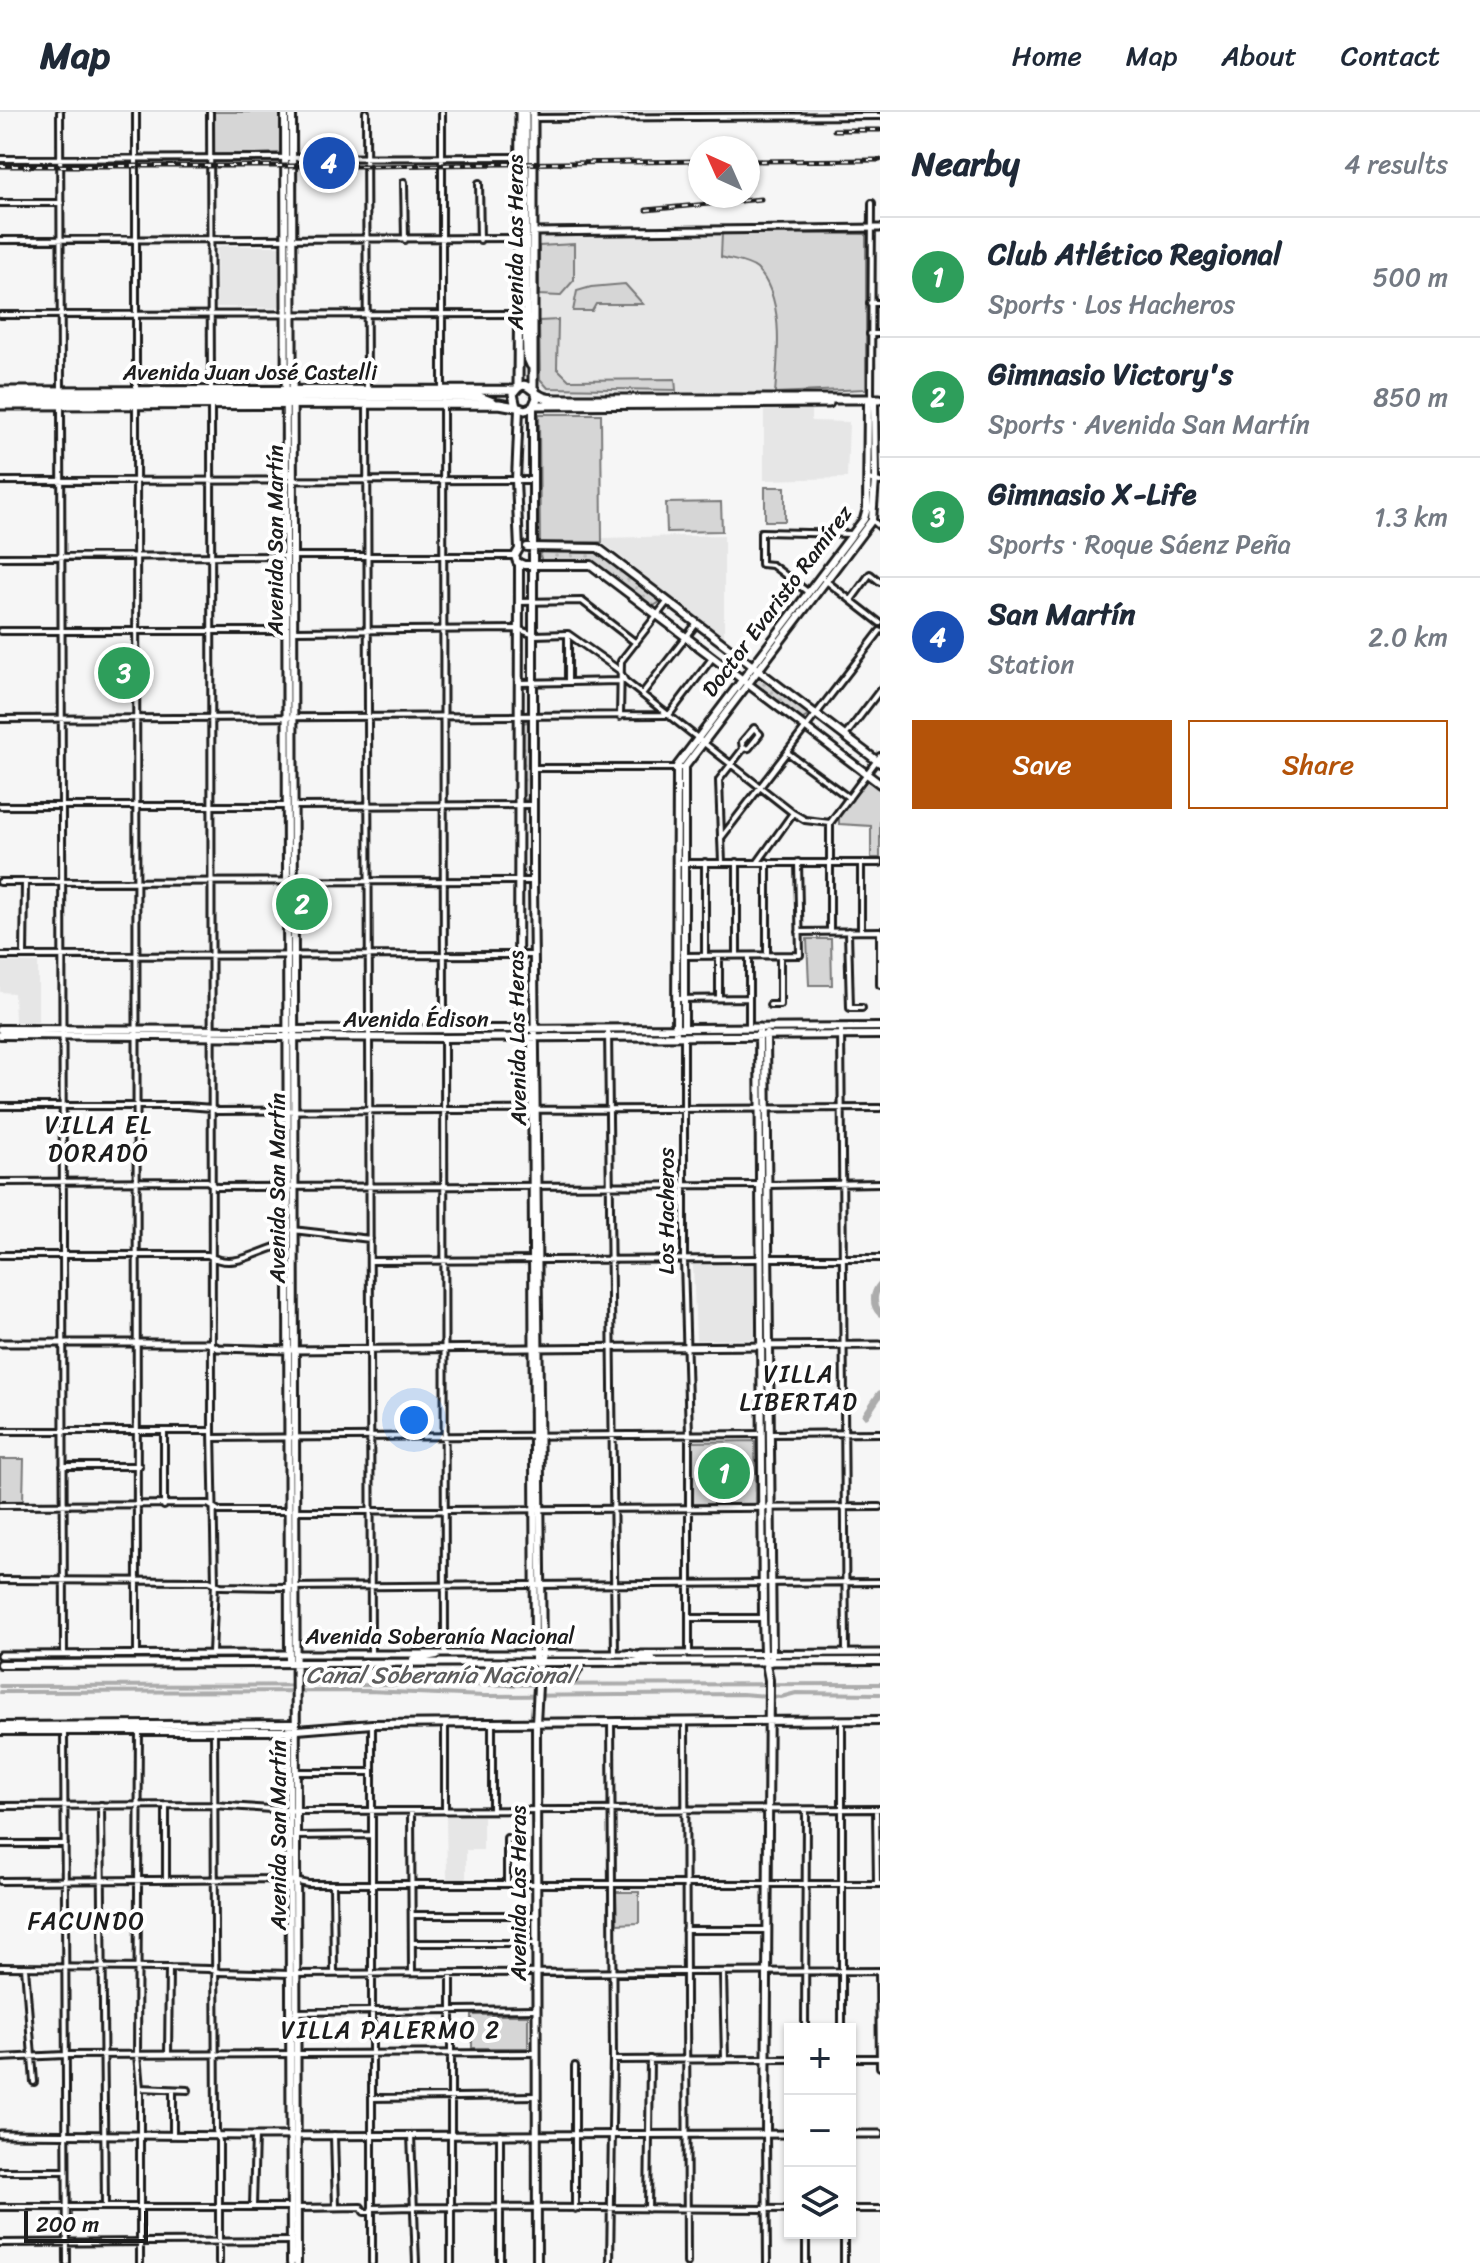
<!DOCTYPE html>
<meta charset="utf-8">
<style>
body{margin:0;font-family:Sriracha,sans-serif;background:#f2f2f3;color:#1f2937}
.controls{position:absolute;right:24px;bottom:24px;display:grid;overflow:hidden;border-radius:0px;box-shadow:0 2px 6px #0004}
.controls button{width:72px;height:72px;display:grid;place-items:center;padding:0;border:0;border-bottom:2px solid #e0e1e3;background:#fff;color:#1f2937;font:40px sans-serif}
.compass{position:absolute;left:688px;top:24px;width:72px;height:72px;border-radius:50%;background:#fff;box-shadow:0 2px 6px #0004;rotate:315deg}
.scale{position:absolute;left:24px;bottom:20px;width:124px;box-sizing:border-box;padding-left:8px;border:4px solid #1c1c1c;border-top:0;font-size:22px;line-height:28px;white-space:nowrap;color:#1c1c1c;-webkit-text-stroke:6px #fff;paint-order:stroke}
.you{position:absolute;left:414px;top:1308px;width:28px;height:28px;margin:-20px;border:6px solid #fff;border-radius:50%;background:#1a73e8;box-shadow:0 0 0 12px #1a73e833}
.badge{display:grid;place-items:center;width:52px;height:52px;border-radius:50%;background:#b45309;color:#fff;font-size:26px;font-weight:700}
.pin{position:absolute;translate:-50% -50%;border:4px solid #fff;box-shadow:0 2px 8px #0006}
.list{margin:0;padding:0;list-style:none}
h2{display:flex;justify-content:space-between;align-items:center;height:104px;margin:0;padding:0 32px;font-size:34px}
h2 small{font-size:26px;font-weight:400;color:#747a83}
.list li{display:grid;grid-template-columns:52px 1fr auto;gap:24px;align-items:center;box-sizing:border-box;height:120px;padding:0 32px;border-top:2px solid #e0e1e3}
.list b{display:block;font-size:30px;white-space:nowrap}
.list p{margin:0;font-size:26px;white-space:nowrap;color:#747a83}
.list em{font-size:26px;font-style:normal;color:#747a83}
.actions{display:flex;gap:16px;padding:24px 32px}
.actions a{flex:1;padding:18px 0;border:2px solid #b45309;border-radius:0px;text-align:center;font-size:28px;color:#b45309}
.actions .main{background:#b45309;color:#fff}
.icon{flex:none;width:44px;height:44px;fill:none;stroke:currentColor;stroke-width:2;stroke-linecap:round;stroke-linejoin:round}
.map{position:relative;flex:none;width:880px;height:2151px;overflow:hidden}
header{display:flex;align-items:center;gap:48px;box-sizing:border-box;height:112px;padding:0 40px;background:#fff;border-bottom:2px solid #e0e1e3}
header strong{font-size:38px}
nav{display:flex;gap:44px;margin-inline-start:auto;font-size:28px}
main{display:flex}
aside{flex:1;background:#fff}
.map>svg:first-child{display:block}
</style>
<header>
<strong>Map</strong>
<nav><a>Home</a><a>Map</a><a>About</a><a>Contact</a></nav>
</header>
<main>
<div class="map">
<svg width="880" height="2151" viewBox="0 0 880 2151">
<defs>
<pattern id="grass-dots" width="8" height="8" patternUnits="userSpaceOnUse" patternTransform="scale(2)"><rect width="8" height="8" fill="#d6d6d6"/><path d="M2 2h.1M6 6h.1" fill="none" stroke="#b7b7b7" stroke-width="1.8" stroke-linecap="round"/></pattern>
</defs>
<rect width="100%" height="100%" fill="#f6f6f6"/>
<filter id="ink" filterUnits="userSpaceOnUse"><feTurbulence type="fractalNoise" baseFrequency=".0125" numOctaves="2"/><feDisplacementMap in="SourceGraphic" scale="16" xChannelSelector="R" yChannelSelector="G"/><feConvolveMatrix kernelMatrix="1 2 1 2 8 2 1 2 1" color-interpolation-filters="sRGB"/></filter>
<g filter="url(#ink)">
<!-- built -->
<path fill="#e6e6e6" d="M722,121L721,145L755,155L771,176L778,216L775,281L547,279L539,271L537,126L540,124Z
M220,134H280L279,193L277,196L216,195L217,137Z
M764,296L811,297V309L849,310L847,366L764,368Z
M724,423V526L602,430V426Z
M0,850L38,851V910H15L14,881L0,880Z
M755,1152L756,1227L696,1228L693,1153Z
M446,1704H483V1738H466V1767H447Z"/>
<!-- grass -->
<path fill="url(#grass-dots)" stroke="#797979" stroke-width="2" d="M543,438L599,440L658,484L660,490L652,495L592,450L542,449L539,443Z
M759,565H763L808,599V604L801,608L756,574L755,570Z
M527,610L531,613V684L528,687L522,688L519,684V614L522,611Z"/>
<!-- park -->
<path fill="#d6d6d6" stroke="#797979" stroke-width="2" d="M212,0H282L280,41L214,44Z
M722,121L866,122V277L775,281C778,245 785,185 757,157C749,150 731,148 721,145Z
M574,132V168L560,184L539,183V134Z
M625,172L643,192H596L592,199H573L577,179L591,175Z
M558,208L557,256L569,268L675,267L676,278L548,276L540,267L539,209Z
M539,302H601L602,430L540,431Z
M765,375H785V409H765Z
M721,390L722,419L667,420L666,391Z
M868,667L880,676V746H871V714L839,712V704Z
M807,827H831L832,873H809Z
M755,1329L756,1392L693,1393V1330Z
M0,1347H24L23,1390L0,1389Z
M616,1780H639V1811L617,1812Z
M472,1903H528V1936H472Z"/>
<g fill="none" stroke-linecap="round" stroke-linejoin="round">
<!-- canal -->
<path stroke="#acacac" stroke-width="4" d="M0,1574L880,1572
M0,1580L369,1579L485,1584L742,1582L781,1585L796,1581L880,1582"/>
<!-- river -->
<path stroke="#acacac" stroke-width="7" d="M880,1173C873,1181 872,1193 880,1201
M866,1303L880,1282"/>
<defs>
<path id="minor" d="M60,0L61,278
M136,0V279
M210,0L211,278
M366,0L367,280
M442,0V278
M534,6L880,4
M0,47L522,45
M404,70L405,128
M479,71L480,128
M0,91H61
M0,128L517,126
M870,191H880
M0,203L518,202
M870,222H880
M871,287L872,91
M443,290L444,918
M136,292L137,1542
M367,292L371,1542
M61,294L64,1543
M211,294L212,1319L215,1471L212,1541
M868,367L880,370
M0,369L533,368
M871,407L880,415
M294,444H515
M0,445L285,444
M821,465L880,511
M809,481L772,453L761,452V420L853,422
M851,488L870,462L880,470
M518,490L582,489L636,531
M0,519H286
M294,519L518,517L534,523L568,522L619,558L625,569L793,701L805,708L830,711
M568,522V570
M518,571L620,569
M642,582L697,511
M669,603L713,545
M620,605L621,549L668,489
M0,607L666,603
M845,624L880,578
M788,641L849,686
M533,656H684
M0,694H286
M294,694L533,693
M721,724L719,668L743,637L742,630L754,616L760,622L749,636L743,637
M705,750V844
M722,750L721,726L880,519
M758,750L793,701
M676,751H880
M861,751V819
M0,770L533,769
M830,819V711L880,644
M848,819L850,896H862
M880,819V873
M799,820L880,819
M24,843L25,770
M767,843V750
M0,844L534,843
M684,844L800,843L798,750
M719,844V886
M737,844V750
M677,887L749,886
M770,893H780V844
M841,915L846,1541
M608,916L615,1542
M749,916V844
M684,924V1148L689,1323V1541
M444,926L445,1542
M0,994H186L212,996L217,999L880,996
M0,1070L207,1069L216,1075L760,1073
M768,1073L880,1071
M293,1118L370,1127
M0,1143H208C234,1160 261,1136 287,1132
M768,1146H880
M370,1149L759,1147
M0,1319H212
M164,1319V1394
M771,1322L880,1321
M212,1326L762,1322
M63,1354H139
M0,1393L208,1392L219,1399H288
M297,1399L880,1395
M0,1468L209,1469L221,1474L285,1475L880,1470
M690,1506H763
M842,1609V1917
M685,1610L687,2151
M492,1611V1697
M372,1612V2151
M139,1617L137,1943L140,1976V2151
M214,1617L216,2019L219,2029V2151
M64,1620L67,2151
M295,1660H372
M101,1693L105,2094
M0,1694L214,1693L300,1699L880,1697
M445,1697V1612
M876,1697L877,1772
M411,1699L412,1861
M296,1724L371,1723
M507,1726V1772
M0,1732H65
M166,1767V1693
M0,1769L285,1767L308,1772H880
M333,1772L334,1860
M412,1803H536
M685,1818H766
M412,1831H536
M0,1855L169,1856L209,1857L219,1860L290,1862L880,1859
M25,1855L34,1970
M879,1859L880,1955
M723,1860L725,1947
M295,1900L537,1897
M805,1917L806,1698
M168,1943L169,1856
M0,1946L65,1943L537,1941
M850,1946H880
M613,1948L790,1947
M140,1976L188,1978
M173,1978V2023
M372,1986L537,1984
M766,2021L767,2151
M334,2023L336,2095
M411,2023L416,2151
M0,2059H65
M253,2094L255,2024
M0,2095H290
M298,2096L361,2095L364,2100H370L372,2096L413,2095L790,2097
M575,2097V1954
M648,2097L650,1947
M850,2097H880
M844,2121V2151
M0,2131L291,2129
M451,2151V1861
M500,2151V2022
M610,2151L613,1948L611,1610
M806,2151V2121"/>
<path id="tertiary" d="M533,120L880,116
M0,1231H208L218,1236L287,1238L880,1233
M296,1542H631
M641,1542L880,1541
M0,1543L289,1542
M0,2022L255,2024L790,2022
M850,2022H880"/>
<path id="secondary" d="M285,0L289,1550
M292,0L297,2151
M533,295V769L542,1542L539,1555
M519,297L516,368L519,437L515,444L517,450L524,453H591L880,672
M527,435L598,436L880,651
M684,916V656L872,408L875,368L874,291L871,287
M759,916L763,1506L764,1541L769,1568L766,2020
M0,917L287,918L880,915
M518,920L519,452
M676,920L677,654L864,407L867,396L868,291
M766,922L772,1541L770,1550
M0,923L444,926L880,923
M532,925L535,1550L539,1555L536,1611L537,2151
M628,1542L652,1546
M413,1547L437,1543
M503,1550L499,1559L501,1564C512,1569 529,1568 538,1559L547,1566H573L578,1557L573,1550
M0,1552L880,1549
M289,1612L291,2151
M0,1614L292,1612
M0,1619H285L372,1612L880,1608"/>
<path id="primary" d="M525,0L526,206L527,244L531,253
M533,0V276
M518,275L520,0
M535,278L537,286L533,295L525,298L516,295L513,282C525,264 529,278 541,284C547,288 556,287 563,287H880
M0,279L515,278
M0,286L435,285H480L493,290
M0,293L499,292L516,295
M535,293L829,291"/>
</defs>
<!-- minor casing -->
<use href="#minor" stroke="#1c1c1c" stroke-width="10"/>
<!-- tertiary casing -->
<use href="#tertiary" stroke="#1c1c1c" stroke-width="11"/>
<!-- secondary casing -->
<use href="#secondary" stroke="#1c1c1c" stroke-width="12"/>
<!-- primary casing -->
<use href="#primary" stroke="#1c1c1c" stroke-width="13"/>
<!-- minor -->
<use href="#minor" stroke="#fff" stroke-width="4"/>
<!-- tertiary -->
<use href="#tertiary" stroke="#fff" stroke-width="5"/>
<!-- secondary -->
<use href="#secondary" stroke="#fff" stroke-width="6"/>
<!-- primary -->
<use href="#primary" stroke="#fff" stroke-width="7"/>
<defs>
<path id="rail" d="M834,18H880
M748,49L880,48
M0,54H372L700,49
M646,98L761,87"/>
</defs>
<!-- rail casing -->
<use href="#rail" stroke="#1c1c1c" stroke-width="5"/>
<!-- rail -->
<use href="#rail" stroke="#fff" stroke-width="2" stroke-dasharray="6" stroke-linecap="butt"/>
</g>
</g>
<g text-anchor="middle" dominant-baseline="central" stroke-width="8" stroke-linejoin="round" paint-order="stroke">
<!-- street labels -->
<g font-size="22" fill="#1c1c1c" stroke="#fff">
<text transform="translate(515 130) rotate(-90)">Avenida Las Heras</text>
<text x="250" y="260">Avenida Juan José Castelli</text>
<text transform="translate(275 428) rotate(-90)">Avenida San Martín</text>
<text transform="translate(777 489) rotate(-53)">Doctor Evaristo Ramírez</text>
<text x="416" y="907">Avenida Édison</text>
<text transform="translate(517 926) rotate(-91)">Avenida Las Heras</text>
<text transform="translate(277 1076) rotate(-90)">Avenida San Martín</text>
<text transform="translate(666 1099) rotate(-90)">Los Hacheros</text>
<text x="440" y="1524">Avenida Soberanía Nacional</text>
<text transform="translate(278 1723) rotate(-90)">Avenida San Martín</text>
<text transform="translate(518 1781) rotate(-90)">Avenida Las Heras</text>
</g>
<!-- neighbourhood labels -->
<g font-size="24" letter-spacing="2" fill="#1c1c1c" stroke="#fff">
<text x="99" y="1013">VILLA EL<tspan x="99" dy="28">DORADO</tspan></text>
<text x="799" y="1262">VILLA<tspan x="799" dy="28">LIBERTAD</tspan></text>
<text x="87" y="1809">FACUNDO</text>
<text x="391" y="1918">VILLA PALERMO 2</text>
</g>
<!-- water labels -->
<g font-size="24" font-style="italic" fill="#5d5d5d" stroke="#fff">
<text x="440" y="1563">Canal Soberanía Nacional</text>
</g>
</g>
</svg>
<div class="controls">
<button>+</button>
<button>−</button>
<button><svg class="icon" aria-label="layers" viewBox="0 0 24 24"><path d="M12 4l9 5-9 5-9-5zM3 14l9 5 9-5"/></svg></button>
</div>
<svg class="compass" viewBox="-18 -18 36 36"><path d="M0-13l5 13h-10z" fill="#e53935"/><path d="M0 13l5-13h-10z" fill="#747a83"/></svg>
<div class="scale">200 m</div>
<div class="you"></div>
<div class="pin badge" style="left:724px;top:1361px;background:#2e9e5b">1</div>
<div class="pin badge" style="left:302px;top:792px;background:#2e9e5b">2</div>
<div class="pin badge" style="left:124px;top:561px;background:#2e9e5b">3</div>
<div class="pin badge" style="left:329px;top:51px;background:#1a4fb4">4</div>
</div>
<aside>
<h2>Nearby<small>4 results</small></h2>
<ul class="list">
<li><span class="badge" style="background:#2e9e5b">1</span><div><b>Club Atlético Regional</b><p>Sports · Los Hacheros</p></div><em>500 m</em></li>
<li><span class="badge" style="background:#2e9e5b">2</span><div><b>Gimnasio Victory's</b><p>Sports · Avenida San Martín</p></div><em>850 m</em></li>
<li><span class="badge" style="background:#2e9e5b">3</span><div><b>Gimnasio X-Life</b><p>Sports · Roque Sáenz Peña</p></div><em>1.3 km</em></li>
<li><span class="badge" style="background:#1a4fb4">4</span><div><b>San Martín</b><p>Station</p></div><em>2.0 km</em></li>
</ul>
<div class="actions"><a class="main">Save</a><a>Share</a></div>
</aside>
</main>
